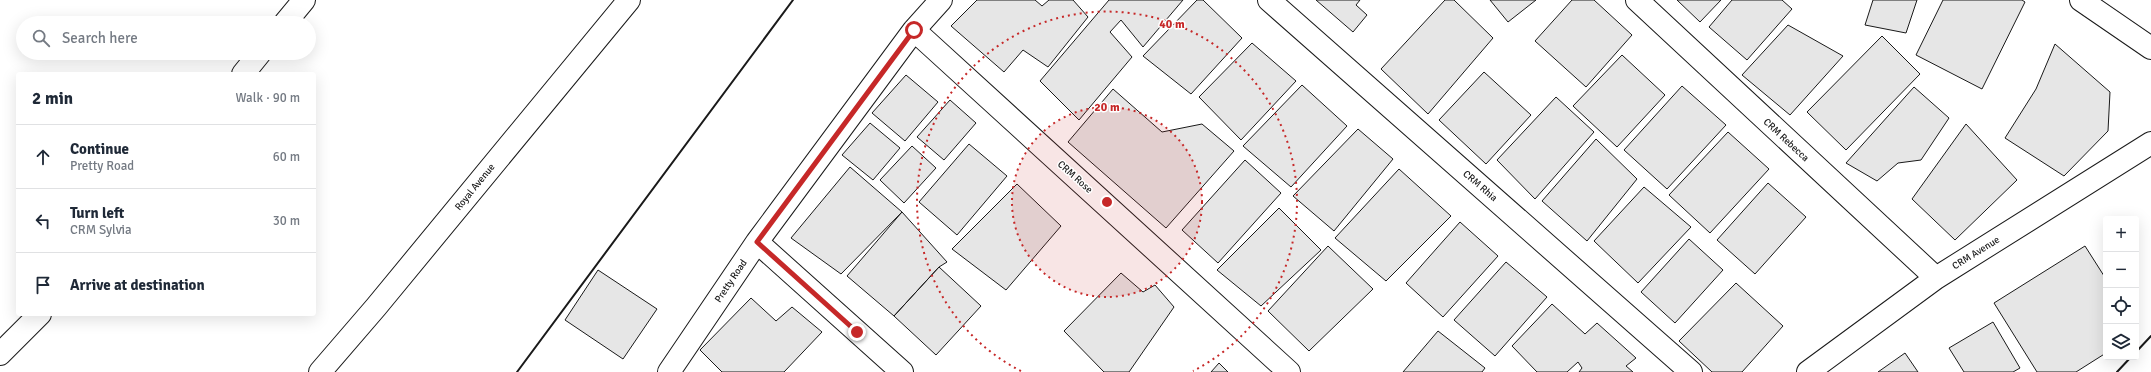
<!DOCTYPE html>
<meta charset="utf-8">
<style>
body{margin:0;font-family:Signika,sans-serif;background:#f6f6f7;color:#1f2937}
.controls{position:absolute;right:12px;bottom:12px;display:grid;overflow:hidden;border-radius:4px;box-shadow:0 4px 16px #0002}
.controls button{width:36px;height:36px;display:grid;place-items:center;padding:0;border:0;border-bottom:1px solid #e0e1e3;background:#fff;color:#1f2937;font:20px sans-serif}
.stop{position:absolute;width:12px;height:12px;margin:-9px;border:3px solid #c62828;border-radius:50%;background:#fff}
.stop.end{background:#c62828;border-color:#fff;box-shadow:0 1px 4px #0008}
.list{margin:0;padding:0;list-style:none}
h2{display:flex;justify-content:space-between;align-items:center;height:52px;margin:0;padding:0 16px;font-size:17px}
h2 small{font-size:13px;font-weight:400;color:#747a83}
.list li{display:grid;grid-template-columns:26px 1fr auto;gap:12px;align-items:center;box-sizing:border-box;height:64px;padding:0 16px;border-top:1px solid #e0e1e3}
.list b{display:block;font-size:15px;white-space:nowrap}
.list p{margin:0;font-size:13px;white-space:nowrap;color:#747a83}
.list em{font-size:13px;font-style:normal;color:#747a83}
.icon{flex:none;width:22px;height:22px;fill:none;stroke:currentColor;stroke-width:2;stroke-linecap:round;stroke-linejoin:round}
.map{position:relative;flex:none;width:2151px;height:372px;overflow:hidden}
.search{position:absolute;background:#fff;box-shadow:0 4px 16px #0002;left:16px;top:16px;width:300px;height:44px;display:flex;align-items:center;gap:10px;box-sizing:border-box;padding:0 14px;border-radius:22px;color:#747a83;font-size:15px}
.panel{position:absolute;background:#fff;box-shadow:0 4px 16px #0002;left:16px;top:72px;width:300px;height:244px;border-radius:4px}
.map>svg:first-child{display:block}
</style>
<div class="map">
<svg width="2151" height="372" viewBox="0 0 2151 372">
<rect width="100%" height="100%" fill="#fff"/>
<!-- building -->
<path fill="#e6e6e6" stroke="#1a1a1a" d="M977,0H1035L1042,6L1049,0H1073L1088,17L1048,67L1023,50L1004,72L951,26Z
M1109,0H1183L1143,47L1121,20L1110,32L1132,57L1079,120L1040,81Z
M1197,0H1203L1242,38L1191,94L1143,56Z
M1316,0H1360L1356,5L1367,15L1353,32Z
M1445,0H1454L1493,38L1428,114L1381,69Z
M1490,0H1536L1508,22Z
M1572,0H1594L1632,35L1586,87L1535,41Z
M1677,0H1721L1700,22Z
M1732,0H1782L1792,9L1747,60L1709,27Z
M1873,0H1917L1906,33L1865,25Z
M1943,0H2022L2025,2L1982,89L1916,55Z
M1788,25L1843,56L1790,115L1742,75Z
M1882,36L1920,74L1846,150L1807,112Z
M1252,43L1296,81L1241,140L1199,97Z
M2055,44L2110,92L2108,131L2064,176L2005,138L2036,89Z
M1622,55L1665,95L1617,147L1573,106Z
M1484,72L1531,115L1486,164L1439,120Z
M906,75L938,102L905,141L872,113Z
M1302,85L1347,126L1291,187L1243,146Z
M1682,86L1726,125L1667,189L1624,150Z
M1914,87L1949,118L1921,160L1898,163L1877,181L1846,163Z
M1113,89L1162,132L1202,124L1234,151L1166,228L1068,142Z
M1556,97L1594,132L1535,199L1497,160Z
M950,100L976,123L944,160L917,137Z
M870,123L900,148L873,180L842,155Z
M1966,124L2017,180L1955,240L1912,199Z
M1358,129L1393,159L1334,231L1293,196Z
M1728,132L1769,169L1710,233L1669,195Z
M1596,139L1637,179L1587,241L1542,201Z
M969,144L1007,176L957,235L919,202Z
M912,146L936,168L904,203L880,180Z
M1245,160L1281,193L1218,263L1182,230Z
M850,167L902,212L841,274L791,238Z
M1399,169L1451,216L1386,281L1335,238Z
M1768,183L1806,217L1755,274L1717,240Z
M1017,184L1061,226L1006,290L952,249Z
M1644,187L1691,227L1638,283L1594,241Z
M1279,208L1321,250L1261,306L1217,270Z
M902,212L947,262L939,267L894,316L847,276Z
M1460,222L1498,256L1443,317L1406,283Z
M1689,239L1723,270L1675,323L1641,292Z
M1328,246L1373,289L1309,351L1268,311Z
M2085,246L2106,279V353L2076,372H2037L1994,303Z
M1506,262L1547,297L1495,356L1454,320Z
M939,267L981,306L936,355L894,316Z
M598,270L657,309L623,359L565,320Z
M1121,273L1143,292L1155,285L1174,307L1129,372H1104L1064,331Z
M1736,283L1783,326L1742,372H1712L1679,341Z
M751,298L776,321L792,307L822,332L784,372H722L700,350Z
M1552,304L1585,334L1597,323L1636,358L1626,366L1633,372H1579L1582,368L1578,362L1567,372H1537L1512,346Z
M1993,322L2020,368L2013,372H1964L1949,348Z
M1438,331L1485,368L1482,372H1403Z
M1905,353L1918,372H1878Z
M1219,363L1228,372H1211Z"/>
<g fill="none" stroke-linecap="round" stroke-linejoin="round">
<defs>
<path id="minor" d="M1269,0L1691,372
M1637,0L1936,278
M2081,0L2151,48
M285,23L304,0
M914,30L1289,372
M243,74L260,53
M757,242L902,372
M0,354L40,314
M320,372L376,307L629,0
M669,372L757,242L914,30L941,0
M1808,372L1936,278L2151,143"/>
</defs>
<!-- minor casing -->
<use href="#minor" stroke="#1a1a1a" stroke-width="24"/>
<!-- minor -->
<use href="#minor" stroke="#fff" stroke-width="22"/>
<!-- wall -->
<path stroke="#1a1a1a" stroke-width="2" d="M2136,352L2151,336
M517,372L793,0
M2117,372L2131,357"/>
</g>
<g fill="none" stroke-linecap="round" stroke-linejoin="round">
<!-- route -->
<path stroke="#c62828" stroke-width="5" d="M857,332L757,242L914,30"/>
</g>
<!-- distance rings -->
<circle cx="1107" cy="202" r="95" fill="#c62828" fill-opacity=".12"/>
<g fill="none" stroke="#c62828" stroke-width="2" stroke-dasharray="2 4">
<circle cx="1107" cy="202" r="95"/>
<path d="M1021 371A190 190 0 1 1 1193 371"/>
</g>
<g text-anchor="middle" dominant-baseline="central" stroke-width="3" stroke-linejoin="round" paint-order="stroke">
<!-- street labels -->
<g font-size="10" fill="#1a1a1a" stroke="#fff">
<text transform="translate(1786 140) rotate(43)">CRM Rebecca</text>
<text transform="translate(1075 177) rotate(42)">CRM Rose</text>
<text transform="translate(1480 186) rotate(41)">CRM Rhia</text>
<text transform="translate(475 187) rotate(-51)">Royal Avenue</text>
<text transform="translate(1976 253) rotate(-32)">CRM Avenue</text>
<text transform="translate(731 281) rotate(-56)">Pretty Road</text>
</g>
</g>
<circle cx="1107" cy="202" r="6" fill="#c62828" stroke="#fff" stroke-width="2"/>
<g font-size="12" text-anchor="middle" font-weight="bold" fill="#c62828" stroke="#fff" stroke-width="3" stroke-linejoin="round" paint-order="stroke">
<text x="1172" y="28">40 m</text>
<text x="1107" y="111">20 m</text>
</g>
</svg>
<div class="controls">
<button>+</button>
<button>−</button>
<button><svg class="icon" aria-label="locate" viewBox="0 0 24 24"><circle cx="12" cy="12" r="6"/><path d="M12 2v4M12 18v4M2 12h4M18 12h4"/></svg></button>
<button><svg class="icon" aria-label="layers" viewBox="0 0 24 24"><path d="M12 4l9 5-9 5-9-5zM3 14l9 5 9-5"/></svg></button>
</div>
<div class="stop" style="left:914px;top:30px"></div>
<div class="stop end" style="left:857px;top:332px"></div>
<div class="search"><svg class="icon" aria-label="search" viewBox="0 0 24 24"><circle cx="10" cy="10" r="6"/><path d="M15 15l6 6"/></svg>Search here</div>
<section class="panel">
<h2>2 min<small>Walk · 90 m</small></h2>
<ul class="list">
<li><svg class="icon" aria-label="ahead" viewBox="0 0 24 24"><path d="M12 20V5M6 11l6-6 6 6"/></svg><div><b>Continue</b><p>Pretty Road</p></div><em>60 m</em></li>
<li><svg class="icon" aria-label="left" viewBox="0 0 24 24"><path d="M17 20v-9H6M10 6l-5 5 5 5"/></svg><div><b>Turn left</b><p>CRM Sylvia</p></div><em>30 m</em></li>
<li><svg class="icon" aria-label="arrive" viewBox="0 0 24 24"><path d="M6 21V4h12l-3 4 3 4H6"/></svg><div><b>Arrive at destination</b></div></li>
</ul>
</section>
</div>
